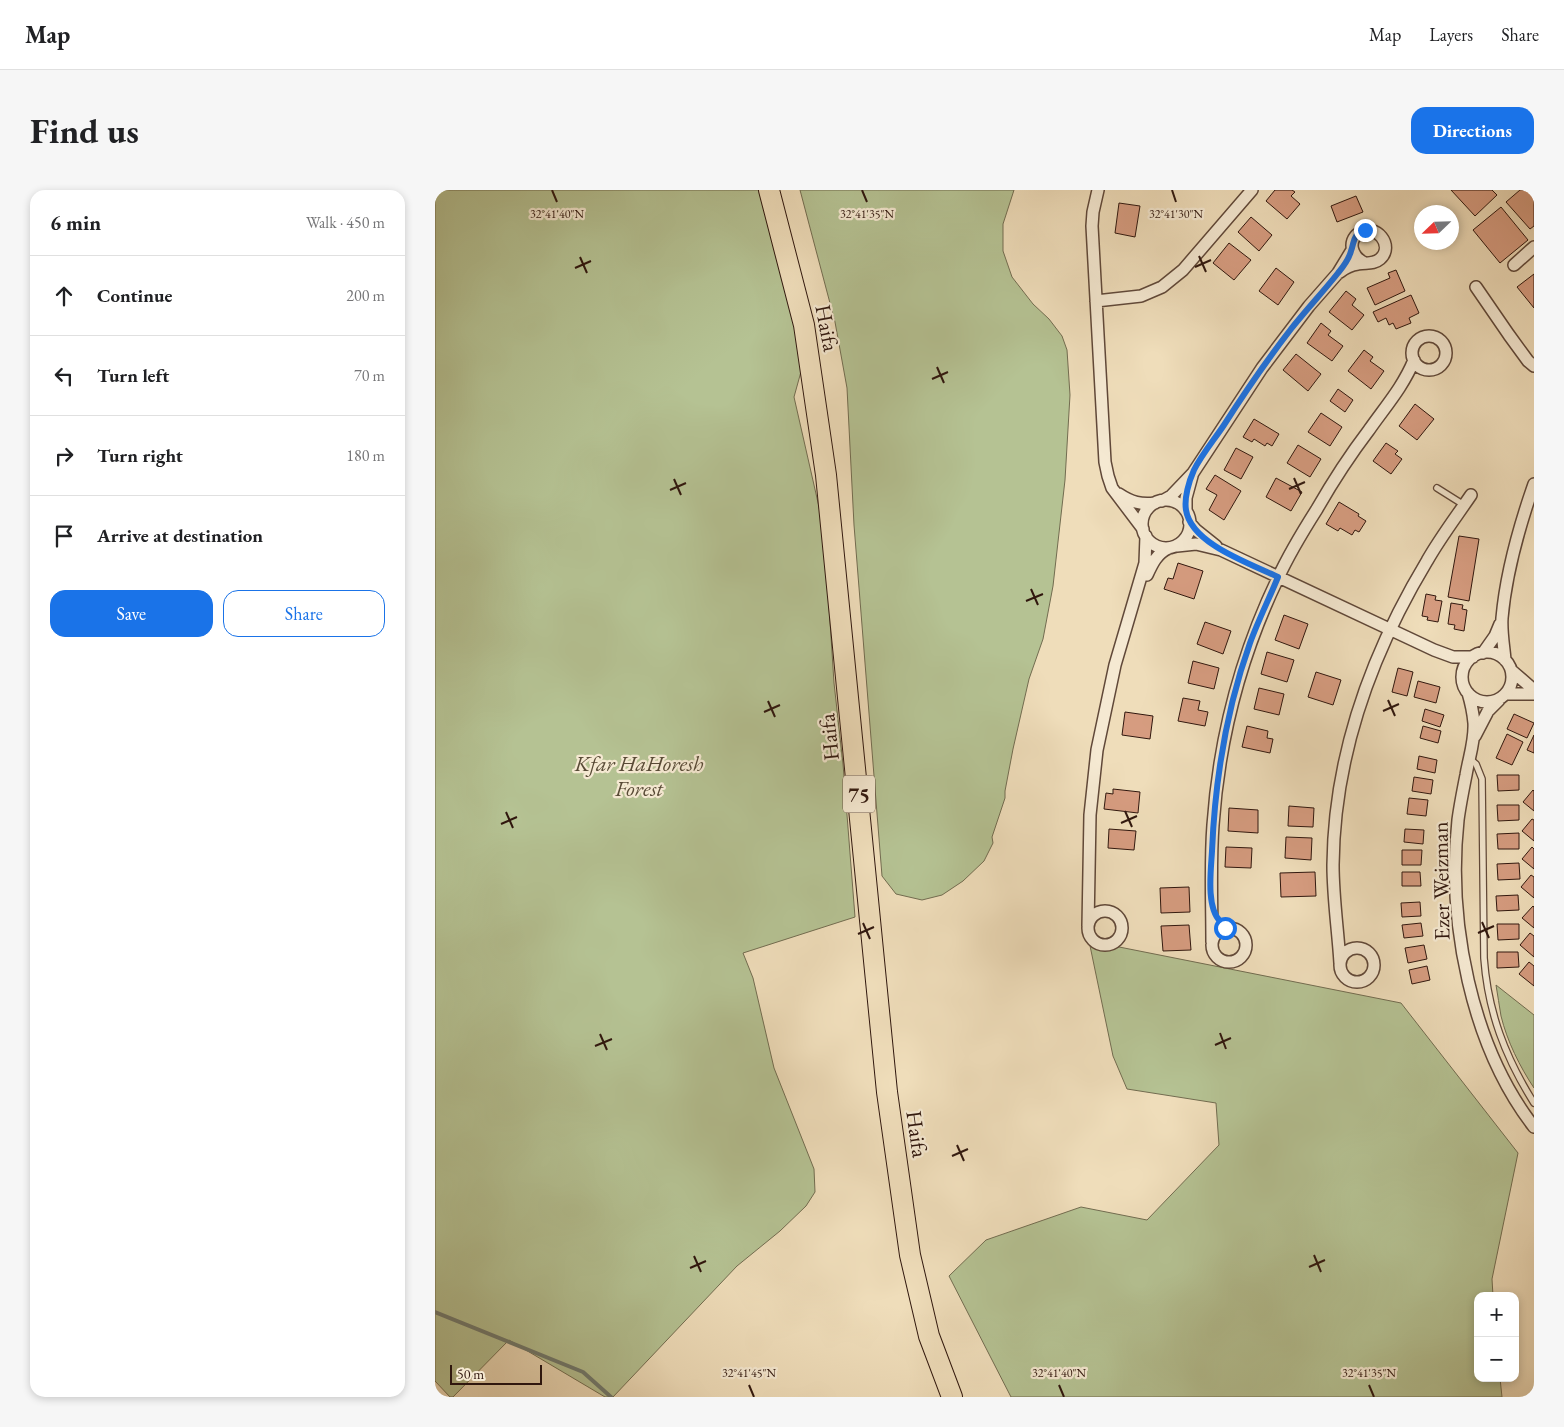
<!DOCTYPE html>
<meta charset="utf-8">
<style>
body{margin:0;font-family:"EB Garamond",serif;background:#f6f6f6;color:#202124}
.controls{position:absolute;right:15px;bottom:15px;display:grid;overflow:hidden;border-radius:10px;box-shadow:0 2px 8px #0003}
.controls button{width:45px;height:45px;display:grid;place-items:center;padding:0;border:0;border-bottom:1px solid #e0e0e0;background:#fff;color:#202124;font:25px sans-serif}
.compass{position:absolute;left:979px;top:15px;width:45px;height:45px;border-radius:50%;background:#fff;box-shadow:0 2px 8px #0003;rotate:247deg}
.scale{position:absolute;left:15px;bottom:12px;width:92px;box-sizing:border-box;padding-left:5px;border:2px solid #30170e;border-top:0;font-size:14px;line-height:18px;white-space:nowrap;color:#30170e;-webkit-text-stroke:4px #f5e9d2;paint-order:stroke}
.stop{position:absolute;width:15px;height:15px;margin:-11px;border:4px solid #1a73e8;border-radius:50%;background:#fff}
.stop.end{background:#1a73e8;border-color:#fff;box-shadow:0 1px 5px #0008}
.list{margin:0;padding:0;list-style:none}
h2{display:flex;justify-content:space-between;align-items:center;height:65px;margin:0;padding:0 20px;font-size:21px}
h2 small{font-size:16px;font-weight:400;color:#757577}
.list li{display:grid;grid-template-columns:32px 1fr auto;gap:15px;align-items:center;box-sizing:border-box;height:80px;padding:0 20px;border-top:1px solid #e0e0e0}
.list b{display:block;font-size:19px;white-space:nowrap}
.list em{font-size:16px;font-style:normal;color:#757577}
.actions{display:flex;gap:10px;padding:15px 20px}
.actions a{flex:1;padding:11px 0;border:1px solid #1a73e8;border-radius:15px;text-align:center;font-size:18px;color:#1a73e8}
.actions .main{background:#1a73e8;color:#fff}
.icon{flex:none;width:28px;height:28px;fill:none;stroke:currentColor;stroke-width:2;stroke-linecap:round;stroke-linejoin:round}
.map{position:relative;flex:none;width:1099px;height:1207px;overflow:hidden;border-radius:15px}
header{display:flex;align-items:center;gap:30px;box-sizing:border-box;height:70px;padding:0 25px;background:#fff;border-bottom:1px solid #e0e0e0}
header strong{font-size:24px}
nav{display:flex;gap:28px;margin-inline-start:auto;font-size:18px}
.intro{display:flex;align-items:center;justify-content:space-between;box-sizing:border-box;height:120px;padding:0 30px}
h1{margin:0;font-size:35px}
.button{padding:12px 22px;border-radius:15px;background:#1a73e8;color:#fff;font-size:18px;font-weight:700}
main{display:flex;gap:30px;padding:0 30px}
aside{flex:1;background:#fff;border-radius:15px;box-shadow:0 2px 8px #0003}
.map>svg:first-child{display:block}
</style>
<header>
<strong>Map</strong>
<nav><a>Map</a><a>Layers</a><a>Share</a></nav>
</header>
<div class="intro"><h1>Find us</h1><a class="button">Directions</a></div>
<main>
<aside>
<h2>6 min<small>Walk · 450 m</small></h2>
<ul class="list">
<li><svg class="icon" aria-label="ahead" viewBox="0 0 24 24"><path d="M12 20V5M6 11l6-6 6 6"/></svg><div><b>Continue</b></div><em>200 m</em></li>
<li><svg class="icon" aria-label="left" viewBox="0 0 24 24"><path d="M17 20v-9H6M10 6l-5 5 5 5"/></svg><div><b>Turn left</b></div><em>70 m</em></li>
<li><svg class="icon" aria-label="right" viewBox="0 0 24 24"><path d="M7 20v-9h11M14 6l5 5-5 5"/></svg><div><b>Turn right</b></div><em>180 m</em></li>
<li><svg class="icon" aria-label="arrive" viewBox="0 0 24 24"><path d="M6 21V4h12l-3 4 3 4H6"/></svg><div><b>Arrive at destination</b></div></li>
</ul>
<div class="actions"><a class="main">Save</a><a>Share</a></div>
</aside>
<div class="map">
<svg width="1099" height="1207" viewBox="0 0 1099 1207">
<rect width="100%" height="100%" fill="#efddba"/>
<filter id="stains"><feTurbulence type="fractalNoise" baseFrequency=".004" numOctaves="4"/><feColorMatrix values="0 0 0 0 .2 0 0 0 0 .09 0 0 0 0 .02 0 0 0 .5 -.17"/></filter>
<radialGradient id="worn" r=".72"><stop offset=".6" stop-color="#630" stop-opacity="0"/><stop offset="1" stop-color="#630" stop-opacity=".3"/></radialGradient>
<!-- green -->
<path fill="#b5c293" stroke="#726c50" d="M0,0H327L347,77L363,154L367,178L359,207L389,339L399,493L408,574L420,727L308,763L318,788L339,878L379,979L380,1002L371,1016L345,1041L302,1076L178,1207H170L74,1150L18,1207H15L0,1191Z
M365,0H579L568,34V61L577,87L598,114L614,129L627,146L632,160L635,205L630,290L618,396L608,449L594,489L578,559L570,601V608L557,647L558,653L549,671L528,691L507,705L487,710L461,704L447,686L419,335L412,198L400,132Z
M654,751L966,813L1083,963L1057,1089L1058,1106H1043V1188H1065L1067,1207H576L514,1086L551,1050L646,1017L712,1030L784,955L781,913L692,899L678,866Z
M1061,795L1099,825V898C1085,877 1072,851 1066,826C1064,816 1063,805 1061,795Z"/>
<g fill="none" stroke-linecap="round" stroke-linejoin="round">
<!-- stream -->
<path stroke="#707a6f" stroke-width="4" d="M0,1122L148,1182L176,1207"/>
</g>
<!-- building -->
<path fill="#d69c80" stroke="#30170e" d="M840,0H857L860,2L856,6L865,14L852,29L831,11Z
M1016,0H1057L1062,5L1040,26Z
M1085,0H1099V36L1095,39L1071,12Z
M921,6L928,22L902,32L896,16Z
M684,13L705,16L700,47L680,43Z
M1066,17L1093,50L1065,73L1038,40Z
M816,27L837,45L824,61L803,42Z
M794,53L816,70L799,90L778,73Z
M841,78L859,92L843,115L824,101Z
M961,80L970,101L940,115L932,98L955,88L953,83Z
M1099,84V118L1082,97Z
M911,101L921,109L917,115L929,125L917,140L894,122Z
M976,105L984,123L974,128L976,133L961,139L958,133L954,135L951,128L943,132L938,122Z
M886,133L896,141L893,145L908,156L897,171L872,153Z
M929,160L938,167L935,171L949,181L936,199L913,181Z
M861,164L886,184L873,201L848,180Z
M903,199L918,210L910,222L895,211Z
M980,214L999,229L982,250L964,236Z
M886,223L907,237L895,256L873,242Z
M819,229L844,244L837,256L832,253L830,256L819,249L817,252L808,247Z
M951,253L963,261L960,264L967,269L956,284L938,271Z
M863,255L886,269L875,287L852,273Z
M801,258L818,267L806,289L789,280Z
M780,285L806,301L789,330L774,320L782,305L771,299Z
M841,288L867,302L856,321L831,307Z
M904,312L924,324L923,326L931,331L924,342L920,340L917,345L905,338L903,341L891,334Z
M1024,346L1044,349L1034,411L1013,407Z
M743,373L768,381L759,409L729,399L733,388L738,389Z
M991,404L1001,406L1000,410L1007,411L1003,432L992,430L993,427L987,426Z
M1016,413L1028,415L1027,419L1032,420L1029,441L1019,439L1020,435L1013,434Z
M849,425L873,434L864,459L840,450Z
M770,432L796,441L788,464L762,454Z
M832,462L859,470L852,492L826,484Z
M758,471L784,478L779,499L753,493Z
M963,478L978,482L972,506L957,502Z
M881,482L906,490L898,515L873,507Z
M983,491L1005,497L1001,513L979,507Z
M824,498L849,504L844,525L819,519Z
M748,508L765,511L763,520L773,522L770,536L743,531Z
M990,519L1009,525L1005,537L987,531Z
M690,522L718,526L715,549L687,545Z
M1079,524L1099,533L1092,548L1072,539Z
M812,536L833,541L832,548L838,549L835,563L807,557Z
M988,536L1006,541L1003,553L985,548Z
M1072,544L1088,552L1077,575L1061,568Z
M1099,545V563L1092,560Z
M984,566L1002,570L1000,583L982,579Z
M1062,585H1084V600L1063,601Z
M979,587L998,590L996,604L977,601Z
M678,599L705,602L703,623L669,619L671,603L678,604Z
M1098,600L1099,601V621L1088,612Z
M974,608L993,610L991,626L972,624Z
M1062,615H1084V630L1063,631Z
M854,616L879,618L878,637L853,636Z
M794,618L823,620V643L793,641Z
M1097,629L1099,630V651L1087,641Z
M674,639L701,641L699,660L673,658Z
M970,639L989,640L988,654L969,652Z
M1084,643V659H1063L1062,644Z
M851,647L877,648L876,670L850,668Z
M791,657L817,658L816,678L790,677Z
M1097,657L1099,659V679L1087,669Z
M967,660H987L986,675H967Z
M1084,673L1085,689L1063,690L1062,674Z
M880,682L881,706L846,707L845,683Z
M967,682H985L986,696H967Z
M1096,685L1099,687V708L1086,697Z
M754,697L755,722L726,723L725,698Z
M1083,705L1084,720L1062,721L1061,706Z
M985,712L986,726L967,727L966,713Z
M1098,716L1099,717V738L1087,728Z
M986,733L988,746L969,748L967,735Z
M1062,734H1084V749L1063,750Z
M754,735L756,760L728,761L726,736Z
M1095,743L1099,746V767L1085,755Z
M989,755L992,769L973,773L970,758Z
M1062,762H1083L1084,777L1062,778Z
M1094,772L1099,776V796L1084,784Z
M992,776L995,790L977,794L974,780Z"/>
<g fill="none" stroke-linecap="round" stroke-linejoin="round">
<defs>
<path id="lane" d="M1002,298L1029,315
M1035,569L1041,574L1047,589L1049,768C1053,822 1070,867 1099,913"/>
<path id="street" d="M663,0L658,22L657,36L670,272L673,286L677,298L708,339
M1079,75L1099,57
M905,82C910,78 916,75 923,74C931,72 938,75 945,69C960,56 941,32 924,43C911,52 918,68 930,73
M1041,97L1074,145L1093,171L1099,176
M661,111L706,106L727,97L748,80L817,0
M977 163a17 17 0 1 1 34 0a17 17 0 1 1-34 0Z
M684,304C696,312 706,315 720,313
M707 334a24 24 0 1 1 48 0a24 24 0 1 1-48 0Z
M727,311L736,306L758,283L827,178L874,116L903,83L917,60
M751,321V308L757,286
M754,332L761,340L781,356
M742,356L761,354L786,360L999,460L1018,467H1038
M712,385C717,374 722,363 734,358
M1027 487a25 25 0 1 1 50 0a25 25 0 1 1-50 0Z
M1048,463L1060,446L1065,434
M1070,470C1069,457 1066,442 1067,428C1071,383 1084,337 1099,294
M1077,481L1099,500
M1033,503C1036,513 1038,522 1039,533C1040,551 1034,567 1031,585C1028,600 1025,615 1023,630C1012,731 1036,856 1099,937
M1071,504H1099
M1040,546L1053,521L1064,510
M653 738a17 17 0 1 1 34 0a17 17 0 1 1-34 0Z
M653,736L655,625L662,560L680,475L710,373L711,346
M777 755a17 17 0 1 1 34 0a17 17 0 1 1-34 0Z
M777,752C777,713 775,674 778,635C784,549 806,465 843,388C854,364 868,341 882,319C898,291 915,265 934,240C950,217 968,197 979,170
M905 775a17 17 0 1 1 34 0a17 17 0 1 1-34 0Z
M905,773C903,740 898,708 898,675C899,566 936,464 992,371C1005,348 1021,327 1036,305"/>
<path id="highway" d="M334,0L369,135L391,285L452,902L475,1065L494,1146L517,1207"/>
</defs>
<!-- lane casing -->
<use href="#lane" stroke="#604839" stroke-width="8"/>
<!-- street casing -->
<use href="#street" stroke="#604839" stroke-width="14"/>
<!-- highway casing -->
<use href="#highway" stroke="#30170e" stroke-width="22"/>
<!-- lane -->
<use href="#lane" stroke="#f5e9d2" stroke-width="5.5"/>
<!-- street -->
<use href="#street" stroke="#f5e9d2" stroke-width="11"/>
<!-- highway -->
<use href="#highway" stroke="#efddba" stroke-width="20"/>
</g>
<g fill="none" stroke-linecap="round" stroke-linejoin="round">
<!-- route -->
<path stroke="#1a73e8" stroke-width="6" d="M790,738H794C792,736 787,734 785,731C771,717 776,680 777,661C780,591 791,520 815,453C823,431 834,409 843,387C816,374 756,354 751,320C749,308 754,291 759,280C767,264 779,250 789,235C810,202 832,170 856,139C871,120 888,102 903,83C908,77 914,69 916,61C920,50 917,46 930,40"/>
</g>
<!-- ticks -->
<path fill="none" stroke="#30170e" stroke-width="2" d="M117,0L122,12M427,0L432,12M737,0L741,12M764,66L771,82M145,67L152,83M760,77L776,70M140,78L156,71M502,177L509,193M497,189L513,182M859,288L866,304M239,289L246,305M854,299L870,292M235,300L251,293M596,399L603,415M591,411L608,404M953,510L960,526M333,511L340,527M948,521L964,514M329,522L345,515M690,621L697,637M71,622L78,638M686,633L702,626M66,634L82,627M1047,732L1054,748M428,733L435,749M1043,743L1059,736M423,744L439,737M785,843L791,859M165,844L172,860M780,855L796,848M160,856L177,849M522,955L529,971M517,966L533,959M879,1065L886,1082M259,1066L266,1082M874,1077L890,1070M255,1078L271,1071M314,1195L319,1207M624,1195L629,1207M934,1195L939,1207"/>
<g text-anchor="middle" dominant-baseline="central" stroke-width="4.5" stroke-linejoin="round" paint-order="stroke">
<!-- shield labels -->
<rect fill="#f5e9d2" stroke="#6b5649" stroke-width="1" x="408" y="585.5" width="32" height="37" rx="4"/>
<g font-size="21" font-weight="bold" fill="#30170e">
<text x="424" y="604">75</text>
</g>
<!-- street labels -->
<g font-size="22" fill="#30170e" stroke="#f5e9d2">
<text transform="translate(392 138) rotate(79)">Haifa</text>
<text transform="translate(394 547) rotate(-96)">Haifa</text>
<text transform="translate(1006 691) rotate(-91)">Ezer Weizman</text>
<text transform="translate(482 944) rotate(82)">Haifa</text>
</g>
<!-- park labels -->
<g font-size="22" font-style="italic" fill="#584a36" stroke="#f5e9d2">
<text x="204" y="573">Kfar HaHoresh<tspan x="204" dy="25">Forest</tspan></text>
</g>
</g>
<g font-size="12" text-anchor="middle" fill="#30170e" stroke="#f5e9d2" stroke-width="4.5" stroke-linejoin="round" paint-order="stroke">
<text x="122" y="28">32°41'40"N</text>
<text x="432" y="28">32°41'35"N</text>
<text x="741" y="28">32°41'30"N</text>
<text x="314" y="1187">32°41'45"N</text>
<text x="624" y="1187">32°41'40"N</text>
<text x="934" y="1187">32°41'35"N</text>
</g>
<rect width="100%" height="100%" filter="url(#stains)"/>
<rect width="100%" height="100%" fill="url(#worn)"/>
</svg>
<div class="controls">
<button>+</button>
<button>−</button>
</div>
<svg class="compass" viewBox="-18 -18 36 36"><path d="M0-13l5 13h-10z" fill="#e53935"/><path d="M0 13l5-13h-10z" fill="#757577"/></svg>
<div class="scale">50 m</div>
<div class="stop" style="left:790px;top:738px"></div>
<div class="stop end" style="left:930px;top:40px"></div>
</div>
</main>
